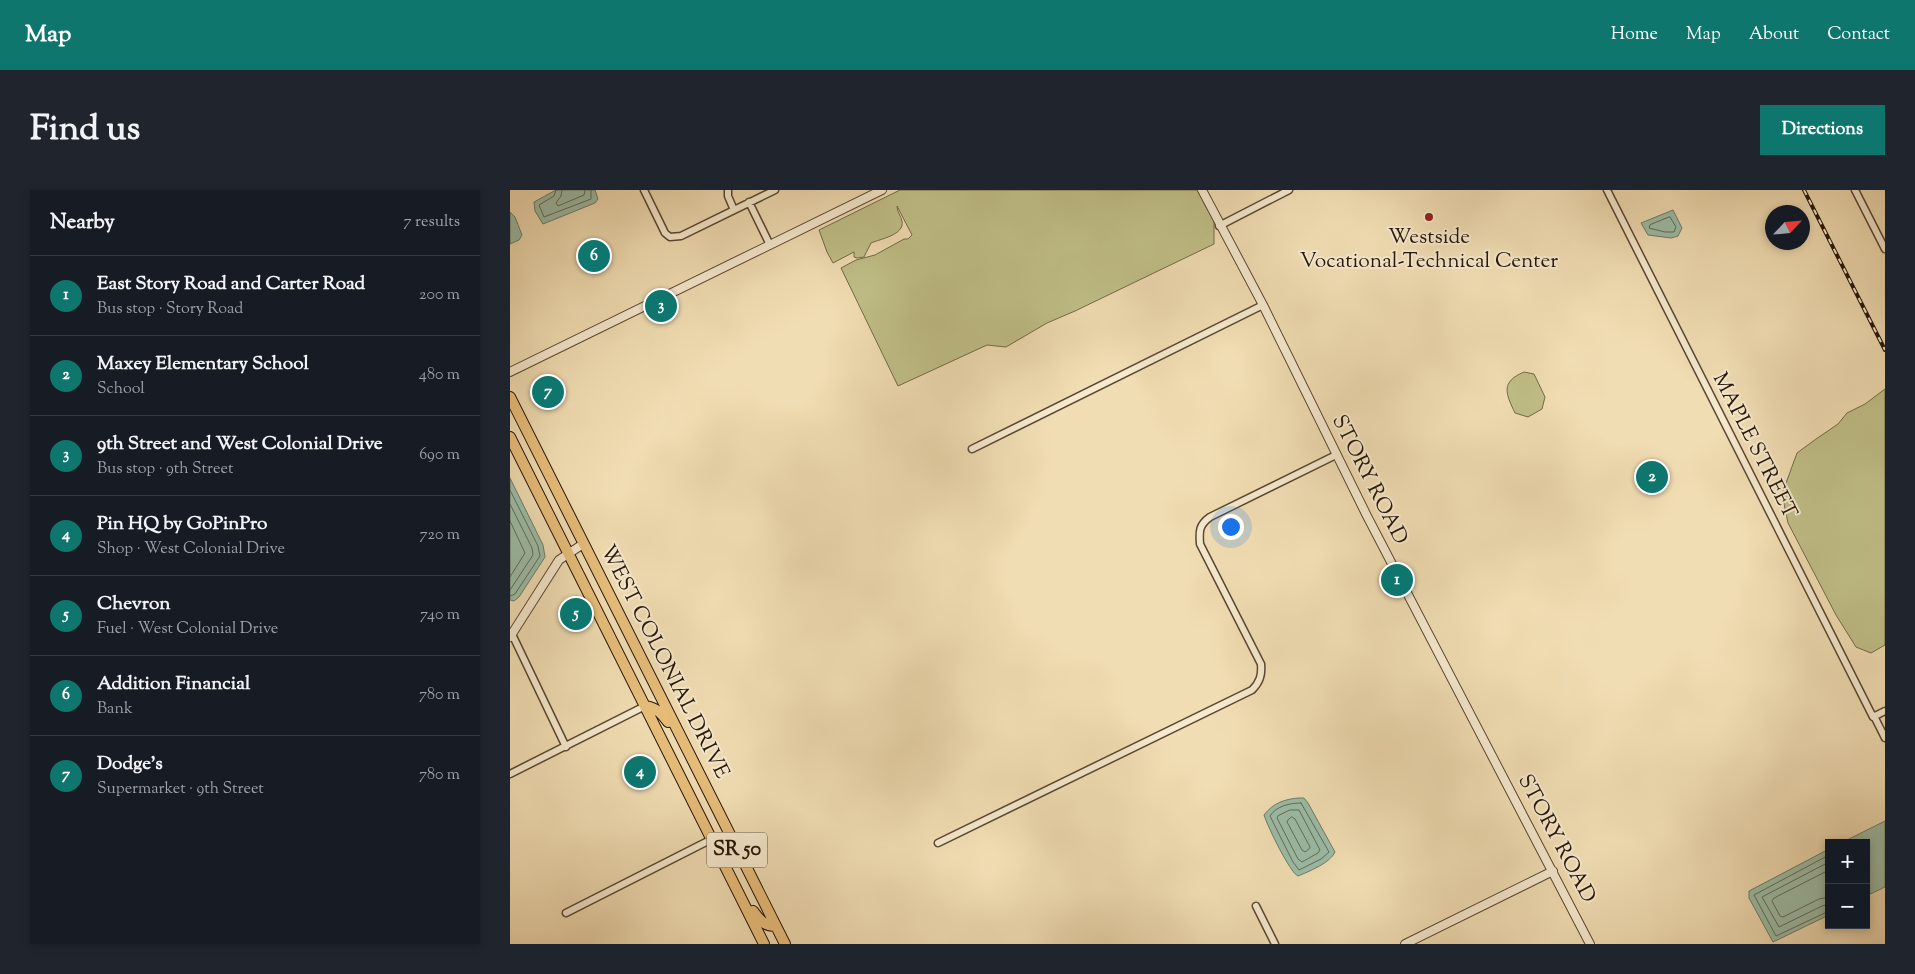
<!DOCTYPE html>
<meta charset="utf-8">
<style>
body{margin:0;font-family:"Sorts Mill Goudy",serif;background:#20242c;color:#f1f3f6}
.controls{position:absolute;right:15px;bottom:15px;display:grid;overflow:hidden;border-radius:0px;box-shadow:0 2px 8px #0003}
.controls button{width:45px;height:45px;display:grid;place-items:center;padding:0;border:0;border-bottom:1px solid #363941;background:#171b24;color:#f1f3f6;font:25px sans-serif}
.compass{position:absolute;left:1255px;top:15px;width:45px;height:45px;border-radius:50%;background:#171b24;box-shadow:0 2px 8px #0003;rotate:64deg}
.you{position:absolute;left:720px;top:336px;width:18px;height:18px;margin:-12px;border:4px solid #fff;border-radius:50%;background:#1a73e8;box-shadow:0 0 0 8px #1a73e833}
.badge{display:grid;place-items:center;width:32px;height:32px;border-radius:50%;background:#0f766e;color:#fff;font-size:16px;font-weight:700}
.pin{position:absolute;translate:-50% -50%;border:2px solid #fff;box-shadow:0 1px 5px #0006}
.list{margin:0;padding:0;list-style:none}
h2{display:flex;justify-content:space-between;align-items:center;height:65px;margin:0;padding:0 20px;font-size:21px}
h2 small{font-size:16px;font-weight:400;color:#9ea1a6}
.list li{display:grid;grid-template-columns:32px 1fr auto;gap:15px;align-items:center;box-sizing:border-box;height:80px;padding:0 20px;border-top:1px solid #363941}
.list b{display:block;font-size:19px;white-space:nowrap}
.list p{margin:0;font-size:16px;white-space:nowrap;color:#9ea1a6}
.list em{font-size:16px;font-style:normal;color:#9ea1a6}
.map{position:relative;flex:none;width:1375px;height:754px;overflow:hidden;border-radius:0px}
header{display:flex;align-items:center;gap:30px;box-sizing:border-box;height:70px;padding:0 25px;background:#0f766e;color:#fff}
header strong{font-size:24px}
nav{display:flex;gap:28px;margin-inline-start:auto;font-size:18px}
.intro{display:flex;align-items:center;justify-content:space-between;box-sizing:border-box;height:120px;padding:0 30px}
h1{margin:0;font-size:35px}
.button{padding:12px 22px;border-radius:0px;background:#0f766e;color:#fff;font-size:18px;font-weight:700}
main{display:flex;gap:30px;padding:0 30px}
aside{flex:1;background:#171b24;border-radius:0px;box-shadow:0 2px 8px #0003}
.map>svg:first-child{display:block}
</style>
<header>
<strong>Map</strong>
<nav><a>Home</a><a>Map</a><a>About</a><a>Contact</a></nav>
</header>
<div class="intro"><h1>Find us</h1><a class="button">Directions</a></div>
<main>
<aside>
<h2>Nearby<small>7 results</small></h2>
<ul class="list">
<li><span class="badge">1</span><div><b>East Story Road and Carter Road</b><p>Bus stop · Story Road</p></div><em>200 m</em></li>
<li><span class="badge">2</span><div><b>Maxey Elementary School</b><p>School</p></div><em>480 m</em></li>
<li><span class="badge">3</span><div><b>9th Street and West Colonial Drive</b><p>Bus stop · 9th Street</p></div><em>690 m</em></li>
<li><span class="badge">4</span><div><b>Pin HQ by GoPinPro</b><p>Shop · West Colonial Drive</p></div><em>720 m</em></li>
<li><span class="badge">5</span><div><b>Chevron</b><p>Fuel · West Colonial Drive</p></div><em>740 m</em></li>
<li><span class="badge">6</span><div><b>Addition Financial</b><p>Bank</p></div><em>780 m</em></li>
<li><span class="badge">7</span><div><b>Dodge's</b><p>Supermarket · 9th Street</p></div><em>780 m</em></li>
</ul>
</aside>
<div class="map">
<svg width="1375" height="754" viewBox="0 0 1375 754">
<rect width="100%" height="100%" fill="#f1ddb3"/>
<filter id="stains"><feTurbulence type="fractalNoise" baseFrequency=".004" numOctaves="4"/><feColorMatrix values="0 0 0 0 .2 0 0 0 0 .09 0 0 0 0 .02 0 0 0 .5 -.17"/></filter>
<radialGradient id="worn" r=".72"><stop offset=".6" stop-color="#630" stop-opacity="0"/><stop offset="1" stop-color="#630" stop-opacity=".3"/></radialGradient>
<!-- green -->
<path fill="#c0bf88" stroke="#726a47" d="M390,0H690L704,27V54L565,121L537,133L496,157L477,155L388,196L331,78L346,70L365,65L394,49H398L402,45L387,16C387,22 391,26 392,31C395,45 370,49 361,53L354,67L347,68L344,67V62L323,73L317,62L309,40Z
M1014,182L1024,184L1035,207L1032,219L1018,227L1005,223C996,204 990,192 1014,182Z
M1375,199V455L1361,463L1346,457L1326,425L1278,333L1272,304L1287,263L1306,249L1328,234L1337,223L1355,214Z"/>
<!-- water -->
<path fill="#9cbda8" stroke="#6c7a67" d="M46,0H85L88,9L85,13L33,34L25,21L24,12Z
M1163,20L1172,38L1168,46L1161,48L1138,45L1131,33Z
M0,22L5,27L12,45L9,50L0,54Z
M0,288L33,355L35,367L9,407L4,411L0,410Z
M789,608H794L798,613L825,662C820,673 800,681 788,686C780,683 757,635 754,625C763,613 775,609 789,608Z
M1375,631V697L1356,706V653H1331Z
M1319,659V725L1263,752L1239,708V701Z"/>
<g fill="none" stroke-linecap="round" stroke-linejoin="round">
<!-- shore -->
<path stroke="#606a57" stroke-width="1" d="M46,0L44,6L29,15L34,27L81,9V0
M52,0L51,6L46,13L48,16L74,5L75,0
M1160,27L1166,37L1164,42H1155L1139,38L1140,35Z
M0,300L28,356L30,366L5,404L0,406
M0,314L22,358L23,365L0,400
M0,331L15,363L0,387
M791,613L819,662L811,669L789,680L783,672L760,626C766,616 780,613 791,613Z
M780,620H789L810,660L808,663L792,672L788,669L767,628L768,626Z
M782,627L785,629L800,657L799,659L795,662L792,660L777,632L778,630Z
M1319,665L1244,705L1266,746L1319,721
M1319,672L1252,707L1269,737L1312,716L1319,714
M1319,680L1264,708L1262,711L1270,726L1273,727L1309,709L1319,707"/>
<defs>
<path id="minor" d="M134,0L155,43L160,47L171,46L265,0
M218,0V6L224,20
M1097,0L1363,527L1375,521
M1345,0L1375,59
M239,12L260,55
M709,36L779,0
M462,259L753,115
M1,442L56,557
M1364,526L1375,548
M0,584L135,516
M428,653L742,500C750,492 752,485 751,474L690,354C689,341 689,335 700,327L826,265
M746,716L765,754
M56,723L202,649"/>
<path id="tertiary" d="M692,0L753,115L857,326L1080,754
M0,182L372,0
M0,447L49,370L73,354
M895,754L1043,681"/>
<path id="trunk" d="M0,207L275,754
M0,247L254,754
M135,516C147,518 151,523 158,532
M243,721C250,730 254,736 265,736"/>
</defs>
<!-- minor casing -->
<use href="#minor" stroke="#584831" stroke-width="9"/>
<!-- tertiary casing -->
<use href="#tertiary" stroke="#584831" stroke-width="10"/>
<!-- trunk casing -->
<use href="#trunk" stroke="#251606" stroke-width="12"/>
<!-- minor -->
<use href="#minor" stroke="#f6e9ce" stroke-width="6"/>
<!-- tertiary -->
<use href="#tertiary" stroke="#f6e9ce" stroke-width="8"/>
<!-- trunk -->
<use href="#trunk" stroke="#e8be7a" stroke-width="10"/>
<defs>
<path id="rail" d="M1294,0L1375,160"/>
</defs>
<!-- rail casing -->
<use href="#rail" stroke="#251606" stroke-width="4"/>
<!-- rail -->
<use href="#rail" stroke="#f6e9ce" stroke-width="2" stroke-dasharray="5.5" stroke-linecap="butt"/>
</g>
<!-- markers -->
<circle fill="#8f2418" stroke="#f6e9ce" stroke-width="2" cx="919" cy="27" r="5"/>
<g text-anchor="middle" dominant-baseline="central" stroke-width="4" stroke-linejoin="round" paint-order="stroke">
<!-- shield labels -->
<rect fill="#f6e9ce" stroke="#645542" stroke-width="1" x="197" y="642.5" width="60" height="35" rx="4"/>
<g font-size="20" font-weight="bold" fill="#251606">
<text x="227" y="660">SR 50</text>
</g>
<!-- poi labels -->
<g font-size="21" fill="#251606" stroke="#f6e9ce">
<text x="919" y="48">Westside<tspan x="919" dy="24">Vocational-Technical Center</tspan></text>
</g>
<!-- street labels -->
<g font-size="21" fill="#251606" stroke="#f6e9ce">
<text transform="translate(1244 256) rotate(63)">MAPLE STREET</text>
<text transform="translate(859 290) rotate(63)">STORY ROAD</text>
<text transform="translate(154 472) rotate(63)">WEST COLONIAL DRIVE</text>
<text transform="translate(1046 649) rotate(62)">STORY ROAD</text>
</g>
</g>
<rect width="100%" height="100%" filter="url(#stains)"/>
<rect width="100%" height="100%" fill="url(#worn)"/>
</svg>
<div class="controls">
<button>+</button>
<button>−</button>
</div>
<svg class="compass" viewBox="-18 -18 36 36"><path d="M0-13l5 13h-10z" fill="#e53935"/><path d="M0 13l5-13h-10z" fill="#9ea1a6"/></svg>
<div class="you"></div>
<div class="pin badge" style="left:887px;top:390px">1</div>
<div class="pin badge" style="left:1142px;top:287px">2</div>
<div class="pin badge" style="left:151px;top:116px">3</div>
<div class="pin badge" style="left:130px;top:582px">4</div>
<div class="pin badge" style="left:66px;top:424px">5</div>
<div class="pin badge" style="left:84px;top:66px">6</div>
<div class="pin badge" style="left:38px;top:202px">7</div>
</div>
</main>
